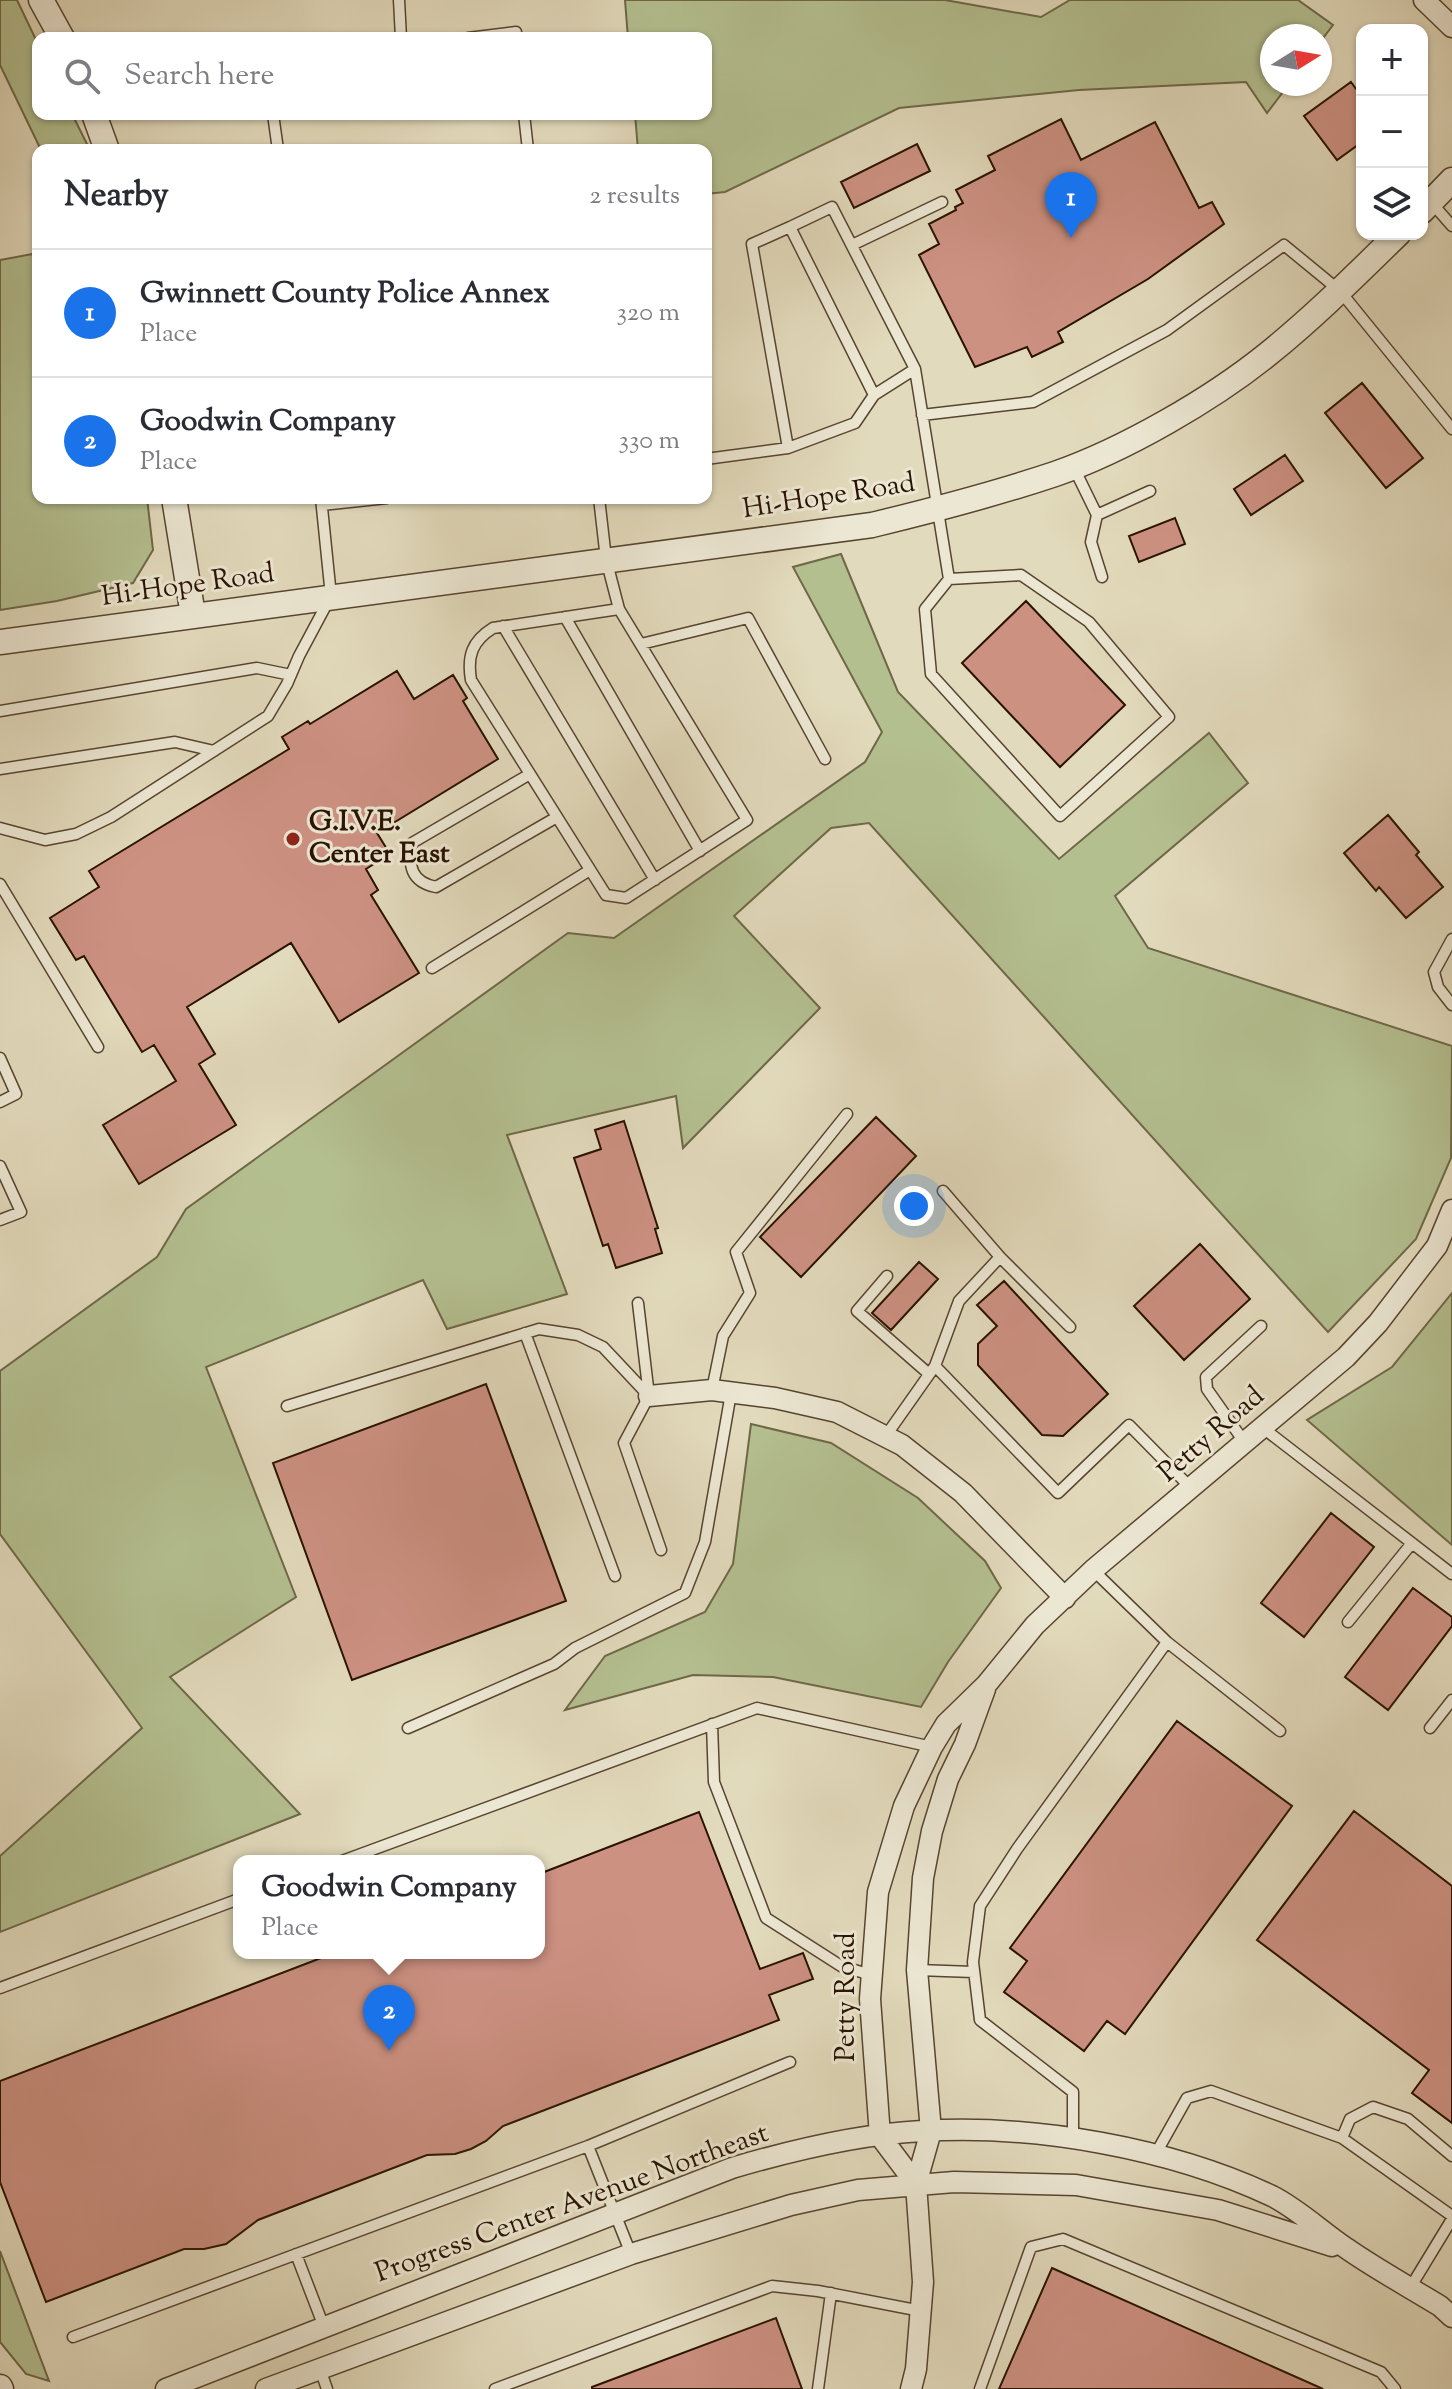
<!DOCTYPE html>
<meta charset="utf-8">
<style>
body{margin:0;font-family:"Sorts Mill Goudy",serif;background:#f2f2f3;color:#2b2b33}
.controls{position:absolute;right:24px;top:24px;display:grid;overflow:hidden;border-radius:16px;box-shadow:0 2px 6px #0004}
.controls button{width:72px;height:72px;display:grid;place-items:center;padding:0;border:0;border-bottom:2px solid #e1e1e2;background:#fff;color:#2b2b33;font:40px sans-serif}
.compass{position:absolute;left:1260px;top:24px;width:72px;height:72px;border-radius:50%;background:#fff;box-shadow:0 2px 6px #0004;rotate:79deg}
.you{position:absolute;left:914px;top:1206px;width:28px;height:28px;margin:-20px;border:6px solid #fff;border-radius:50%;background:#1a73e8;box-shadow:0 0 0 12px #1a73e833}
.badge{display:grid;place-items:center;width:52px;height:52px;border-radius:50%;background:#1a73e8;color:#fff;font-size:26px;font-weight:700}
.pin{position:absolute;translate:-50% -66px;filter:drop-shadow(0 2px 4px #0008)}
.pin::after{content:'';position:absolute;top:42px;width:28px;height:24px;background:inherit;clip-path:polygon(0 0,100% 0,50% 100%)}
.popup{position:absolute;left:233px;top:1855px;width:312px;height:104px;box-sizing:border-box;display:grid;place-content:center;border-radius:16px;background:#fff;filter:drop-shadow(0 2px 6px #0005);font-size:26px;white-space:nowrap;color:#7c7c81}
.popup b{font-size:30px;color:#2b2b33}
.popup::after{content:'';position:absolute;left:50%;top:100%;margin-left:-16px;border:16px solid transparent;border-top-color:#fff}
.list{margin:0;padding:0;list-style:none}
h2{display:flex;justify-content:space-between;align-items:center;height:104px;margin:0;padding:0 32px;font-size:34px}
h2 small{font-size:26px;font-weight:400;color:#7c7c81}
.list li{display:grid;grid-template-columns:52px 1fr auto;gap:24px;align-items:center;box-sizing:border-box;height:128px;padding:0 32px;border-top:2px solid #e1e1e2}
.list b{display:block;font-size:30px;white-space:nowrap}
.list p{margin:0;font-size:26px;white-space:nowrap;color:#7c7c81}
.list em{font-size:26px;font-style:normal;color:#7c7c81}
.icon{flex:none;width:44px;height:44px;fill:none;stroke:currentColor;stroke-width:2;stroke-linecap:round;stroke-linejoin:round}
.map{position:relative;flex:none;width:1452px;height:2389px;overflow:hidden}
.search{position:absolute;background:#fff;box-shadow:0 2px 6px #0004;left:32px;top:32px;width:680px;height:88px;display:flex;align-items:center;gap:20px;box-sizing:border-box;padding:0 28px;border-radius:16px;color:#7c7c81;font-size:30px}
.panel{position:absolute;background:#fff;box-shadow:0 2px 6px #0004;left:32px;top:144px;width:680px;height:360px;border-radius:16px}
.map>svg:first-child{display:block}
</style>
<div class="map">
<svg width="1452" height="2389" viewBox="0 0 1452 2389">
<rect width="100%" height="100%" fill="#e2dabc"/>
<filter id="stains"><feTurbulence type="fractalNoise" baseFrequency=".0025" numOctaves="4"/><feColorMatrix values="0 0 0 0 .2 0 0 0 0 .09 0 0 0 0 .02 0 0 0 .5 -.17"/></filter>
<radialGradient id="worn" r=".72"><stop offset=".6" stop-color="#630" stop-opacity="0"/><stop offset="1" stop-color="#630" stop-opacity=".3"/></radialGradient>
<!-- green -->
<path fill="#b4bf90" stroke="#6e6848" stroke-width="2" d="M0,0H17L38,44V114H72L90,150H41L0,65Z
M625,0H945L1041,17L1070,0H1298L1333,25L1320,42V36H1272V84H1289L1267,113L1246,82L1079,90L899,108L725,192L706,194V150H638L635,114H706V38H628Z
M38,253V498H147L153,550L133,583L57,601L0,610V260Z
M841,554L898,692L1059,859L1209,733L1248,783L1115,896L1148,948L1452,1046L1451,1158L1416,1239L1328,1332L869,823L831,828L734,916L820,1008L683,1148L676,1096L507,1135L567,1294L447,1329L423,1280L206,1367L296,1597L170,1677L300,1814L0,1932V1856L142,1728L0,1534V1371L157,1257L186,1209L568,933L614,938L865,762L882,732L793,567Z
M1452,1293V1545L1307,1420L1392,1367Z
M751,1424L831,1443L918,1498L985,1561L1001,1588L948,1662L921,1707L773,1677L693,1675L565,1710L605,1656L705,1612L733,1564Z
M0,2251L49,2381L26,2374L0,2342Z"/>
<!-- building -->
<path fill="#cd9182" stroke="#291200" stroke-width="2" d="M1351,82L1362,97V142L1337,160L1304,116Z
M1061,119L1081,160L1155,122L1199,208L1212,202L1224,224L1148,279L1058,332L1063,342L1032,357L1027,347L975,367L919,255L939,244L929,224L956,210L955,207L963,203L956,190L995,170L988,156Z
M917,144L930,171L854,208L841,182Z
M1362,383L1423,458L1386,488L1325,413Z
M1285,455L1303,481L1251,515L1234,489Z
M1175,518L1185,544L1139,562L1129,536Z
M1026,601L1125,705L1060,767L962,663Z
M397,671L414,699L453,675L467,698L463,701L498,759L377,833L390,854L366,869L378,890L371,895L419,973L339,1022L291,943L187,1007L215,1054L199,1064L236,1125L139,1184L103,1125L176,1081L154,1045L142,1052L84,956L76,960L50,918L99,887L89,871L289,749L282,737L308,721L310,724Z
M1388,815L1419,852L1416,855L1443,887L1406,918L1379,887L1376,891L1344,853Z
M876,1117L916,1156L801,1277L760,1237Z
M624,1121L658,1228L655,1229L662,1253L616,1268L608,1244L603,1246L574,1158L601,1149L595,1130Z
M1200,1244L1250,1299L1184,1360L1134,1306Z
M919,1262L938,1279L891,1330L872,1313Z
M1004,1281L1108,1394L1063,1436L1042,1435L978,1365V1344L997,1326L977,1305Z
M486,1384L566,1601L352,1680L273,1463Z
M1331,1513L1374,1547L1304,1637L1261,1603Z
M1413,1588L1452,1617V1626L1388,1710L1345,1677Z
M1177,1721L1292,1806L1125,2034L1107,2021L1084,2051L1004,1992L1027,1961L1010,1948Z
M1354,1811L1452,1886V2123L1412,2093L1429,2070L1257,1940Z
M699,1812L760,1969L803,1953L813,1979L769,1995L779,2020L503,2126L486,2141L471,2149L455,2154L427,2155L258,2220L226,2244L204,2249H184L46,2302L0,2182V2081L334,1953H539V1874Z
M1052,2268L1323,2389H999Z
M776,2318L802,2389H592V2387Z"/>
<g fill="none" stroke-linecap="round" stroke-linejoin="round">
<defs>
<path id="service" d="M399,0L401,38
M468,38L516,32V38
M273,114L278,150
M524,114L528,150
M1431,202L1452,226
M790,227L832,207L915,369L949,579L925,609L931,674L1060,816L1169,717L1089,622L1021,575L949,579
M852,245L942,202
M922,415L1033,402L1167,330L1284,245L1340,291L1452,429
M788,448L855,423L874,395
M706,459L788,448L752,244L790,227L874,395L915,369
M1074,468L1097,515L1150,491
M599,498L606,559L619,609L747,820L626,898L606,895L471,680C467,656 472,641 493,628L619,609
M322,505L387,498
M1097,515L1091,542L1102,577
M565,617L700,851
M503,626L655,880
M641,644L748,618L825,759
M0,711L257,668L291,675
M0,769L175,742L214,751
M530,774L412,843C408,866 411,882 436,887L557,817
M0,828L45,840L76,834L111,817L268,716L287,684L299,656L331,596L321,498
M0,884L98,1047
M1452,939L1434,972L1438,987L1452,1005
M432,968L590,870
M0,1058L16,1094L0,1102
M0,1166L21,1212L0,1220
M943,1191L1000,1257
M887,1276L857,1311L929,1374
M638,1303L649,1396L624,1443L661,1550
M525,1333L615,1576
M935,1366L959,1301L1000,1257L1070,1327
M712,1390L723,1336L750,1293L736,1252L847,1114
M287,1406L539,1329L578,1335L603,1347L649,1396
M1263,1428L1452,1574
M885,1437L935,1366L1058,1493L1129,1425L1191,1488
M1245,1443L1207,1389L1206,1377L1261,1326
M1348,1622L1412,1543
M1167,1642L1280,1731
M712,1724L714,1782L766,1918L841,1966L871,1975
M408,1728L554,1664L575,1648L685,1593L705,1542L731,1393
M1430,1728L1452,1700
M342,1861L757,1708L932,1747
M917,1970L974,1972
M0,1988L239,1899
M1073,2139V2092L980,2020L973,1962L980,1906L1017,1849L1167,1642L1093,1570
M588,2146L631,2254
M1155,2155L1187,2098L1211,2091L1342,2138
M1452,2156L1408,2119L1373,2107L1350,2119L1342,2138L1452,2216
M296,2254L324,2327
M1410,2288L1452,2219
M73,2337L588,2146L790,2062
M320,2369L327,2389
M495,2389L772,2286L818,2291L921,2311
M818,2389L831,2293
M980,2389L1031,2247L1063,2239L1381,2372L1395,2389"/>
<path id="minor" d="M1424,0L1452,27
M649,1396L712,1390L775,1398L837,1412L902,1445L963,1493L1065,1598
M916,2184L880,2136L870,1999L878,1892L904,1806L932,1747L946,1724L986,1685L1035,1625L1093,1570L1346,1357L1378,1323L1437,1246L1452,1210
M166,2389L732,2168C793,2150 859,2134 922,2131C1035,2124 1170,2148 1272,2196C1298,2209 1322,2232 1346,2248C1376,2269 1409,2287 1440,2306L1452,2317
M266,2389L631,2254L791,2205L858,2190L954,2182L1076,2185L1218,2210L1332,2246
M911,2389L916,2369L923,2282L916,2184L931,2131L917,1970L923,1878L932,1831L948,1779L965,1744L985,1689"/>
<path id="tertiary" d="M41,0L62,38
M94,114L107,150
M1422,211L1452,180
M174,498L193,615
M0,642L872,525C934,510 995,494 1055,474C1124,450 1211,400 1268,354C1314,317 1356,275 1398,234
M0,2387L1,2389"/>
</defs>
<!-- service casing -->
<use href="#service" stroke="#57442f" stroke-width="13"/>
<!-- minor casing -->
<use href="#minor" stroke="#57442f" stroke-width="23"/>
<!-- tertiary casing -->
<use href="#tertiary" stroke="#57442f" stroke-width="27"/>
<!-- service -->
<use href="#service" stroke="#ece7d3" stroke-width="10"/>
<!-- minor -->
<use href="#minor" stroke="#ece7d3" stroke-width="20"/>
<!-- tertiary -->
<use href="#tertiary" stroke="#ece7d3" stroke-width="24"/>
</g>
<!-- markers -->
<circle fill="#8f2418" stroke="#ece7d3" stroke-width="3" cx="293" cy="839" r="8"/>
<g text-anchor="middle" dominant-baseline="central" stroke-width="6" stroke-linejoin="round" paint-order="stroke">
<!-- street labels -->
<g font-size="28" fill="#291200" stroke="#ece7d3">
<text transform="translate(829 497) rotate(-9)">Hi-Hope Road</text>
<text transform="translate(188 586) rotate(-8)">Hi-Hope Road</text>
<text transform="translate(1212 1435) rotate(-41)">Petty Road</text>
<text transform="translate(847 1997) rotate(-90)">Petty Road</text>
<text transform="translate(572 2204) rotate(-20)">Progress Center Avenue Northeast</text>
</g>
<!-- poi labels -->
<g font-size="28" font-weight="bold" fill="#291200" stroke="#ece7d3" text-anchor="start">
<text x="309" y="823">G.I.V.E.<tspan x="309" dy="32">Center East</tspan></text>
</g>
</g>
<rect width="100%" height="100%" filter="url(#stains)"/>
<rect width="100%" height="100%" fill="url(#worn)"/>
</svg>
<div class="controls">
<button>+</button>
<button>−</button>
<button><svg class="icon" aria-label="layers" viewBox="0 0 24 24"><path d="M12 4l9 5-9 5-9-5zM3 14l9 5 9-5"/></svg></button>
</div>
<svg class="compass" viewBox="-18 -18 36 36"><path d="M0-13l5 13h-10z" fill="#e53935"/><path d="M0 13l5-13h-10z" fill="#7c7c81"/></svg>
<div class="you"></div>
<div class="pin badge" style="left:1071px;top:238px">1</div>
<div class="pin badge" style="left:389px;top:2051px">2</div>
<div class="popup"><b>Goodwin Company</b>Place</div>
<div class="search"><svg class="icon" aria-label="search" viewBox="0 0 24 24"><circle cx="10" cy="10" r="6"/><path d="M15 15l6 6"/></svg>Search here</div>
<section class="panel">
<h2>Nearby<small>2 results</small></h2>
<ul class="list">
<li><span class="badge">1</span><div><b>Gwinnett County Police Annex</b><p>Place</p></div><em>320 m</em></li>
<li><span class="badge">2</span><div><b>Goodwin Company</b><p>Place</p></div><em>330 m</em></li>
</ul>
</section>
</div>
